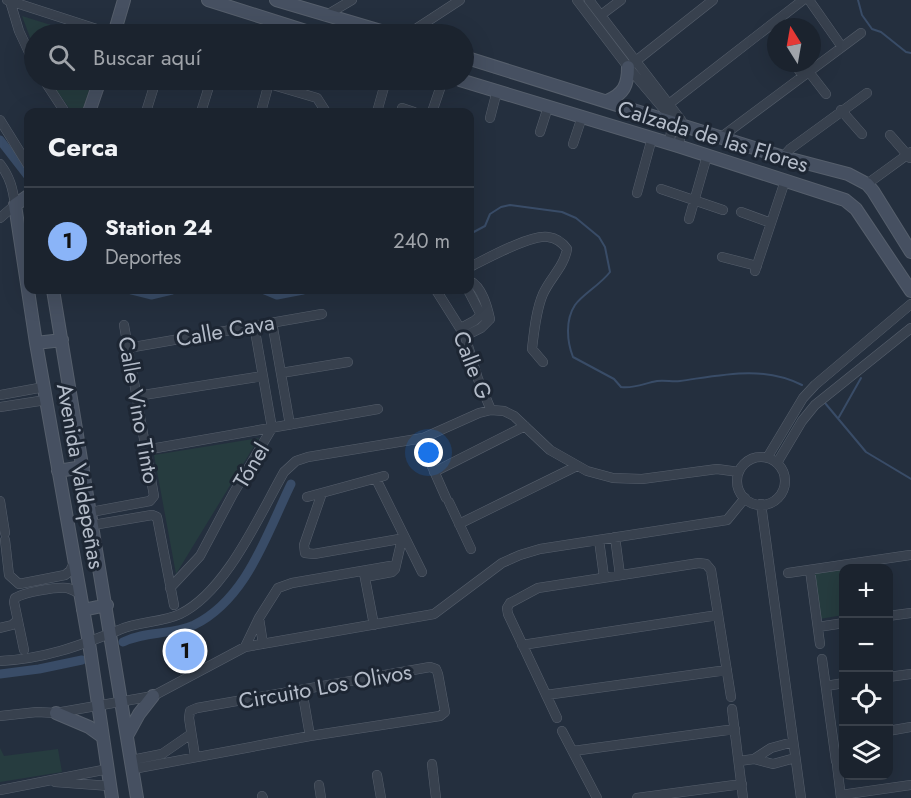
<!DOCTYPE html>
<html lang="es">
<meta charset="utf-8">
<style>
body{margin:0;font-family:Jost,sans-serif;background:#282f3a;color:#f1f3f6}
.controls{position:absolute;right:18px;bottom:18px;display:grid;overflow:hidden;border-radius:12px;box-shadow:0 6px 24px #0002}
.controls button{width:54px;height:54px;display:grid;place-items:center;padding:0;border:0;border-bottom:2px solid #39404a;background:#1b232e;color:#f1f3f6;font:30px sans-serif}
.compass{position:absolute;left:767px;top:18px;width:54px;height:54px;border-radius:50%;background:#1b232e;box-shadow:0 6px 24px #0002;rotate:349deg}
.you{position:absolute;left:429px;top:453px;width:21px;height:21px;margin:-15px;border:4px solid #fff;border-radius:50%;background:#1a73e8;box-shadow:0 0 0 9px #1a73e833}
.badge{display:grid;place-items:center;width:39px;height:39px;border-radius:50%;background:#8ab4f8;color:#111;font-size:20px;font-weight:700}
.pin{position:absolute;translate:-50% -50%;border:3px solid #fff;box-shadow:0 2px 6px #0006}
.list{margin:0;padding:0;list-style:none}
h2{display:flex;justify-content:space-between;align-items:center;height:78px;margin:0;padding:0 24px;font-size:26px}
h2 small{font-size:20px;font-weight:400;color:#a0a4aa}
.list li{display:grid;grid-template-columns:39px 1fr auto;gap:18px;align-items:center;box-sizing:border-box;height:108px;padding:0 24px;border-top:2px solid #39404a}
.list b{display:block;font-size:22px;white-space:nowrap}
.list p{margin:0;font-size:20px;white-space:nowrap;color:#a0a4aa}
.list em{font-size:20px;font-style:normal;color:#a0a4aa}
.icon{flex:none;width:33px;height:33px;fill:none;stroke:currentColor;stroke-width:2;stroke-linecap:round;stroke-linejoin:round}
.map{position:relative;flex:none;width:911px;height:798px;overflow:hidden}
.search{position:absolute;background:#1b232e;box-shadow:0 6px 24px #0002;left:24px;top:24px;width:450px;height:66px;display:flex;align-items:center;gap:15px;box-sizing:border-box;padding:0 21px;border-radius:33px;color:#a0a4aa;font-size:22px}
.panel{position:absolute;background:#1b232e;box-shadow:0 6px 24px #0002;left:24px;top:108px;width:450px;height:186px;border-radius:12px}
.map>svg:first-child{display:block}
</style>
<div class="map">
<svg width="911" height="798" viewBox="0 0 911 798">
<rect width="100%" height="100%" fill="#242f3e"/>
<!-- green -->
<path fill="#263c3f" d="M22,16L80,34H34V48Z
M49,80H92L82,112H72Z
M259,438L176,574L154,455Z
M859,565V568H844L843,615L820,619L814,572Z
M0,748L4,756L58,749L62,772L0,782Z"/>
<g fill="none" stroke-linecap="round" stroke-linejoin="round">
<!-- stream -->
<path stroke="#394c67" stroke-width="2" d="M858,0L862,15L872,29L881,32L906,52L911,53
M470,234L485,226L490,214L501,207L510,205L562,212L576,218L599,237L605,247L610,272C600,285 583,294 575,305C565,320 567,342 573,357L614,379L621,387C634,389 645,383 657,381C665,380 673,382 680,381C722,375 762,365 802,385
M825,403L866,452L911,479
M839,417L861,378"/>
<!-- canal -->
<path stroke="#394c67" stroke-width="9" d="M0,140L28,176
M131,290L151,295L172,290
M265,290L277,295L303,290
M123,642C145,631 172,635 194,625C247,599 267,533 291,484
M0,674L39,669L82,660"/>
<defs>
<path id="street" d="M7,0L112,34
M577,0L628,67L673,120L669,144
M589,0L681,120L683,126L678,146
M809,0L842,47
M10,1L19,31L34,63
M601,15L621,0
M325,16L352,0
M408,34L460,0
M794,63L803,76
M632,64L713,0
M809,72L826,94
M44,80L65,112
M256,80L317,98L326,112
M669,104L803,0
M402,108L414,112
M841,110L862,134
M146,112L156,80
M201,112L211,80
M261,112L269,83
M377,112L386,80
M432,112L443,80
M490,118L497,91
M0,120L28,165
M540,132L548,107
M890,135L910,158
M720,138L861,33
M573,144L582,117
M783,157L790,149L867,93
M0,164C10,177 13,189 15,205L0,218
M867,184L911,152
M661,189L723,210
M637,193L652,138
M741,212L771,223
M689,219L707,156
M722,257L757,266
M470,267C486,259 531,234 548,237C556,238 562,242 567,249C564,267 550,278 543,294C536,310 534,332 532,349L543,362
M755,271L785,181
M470,281C482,287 487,306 490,319
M436,290L465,336L478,379L491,410
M468,290L481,315L490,319
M272,322L290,425
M461,328L474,321L481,315
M465,336L481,328L490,319
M128,348L322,314
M281,373L348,362
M0,395L44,387
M137,396L263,376
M0,407L46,400
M423,446L446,498
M145,450L378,409
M737 481a24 24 0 1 1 48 0a24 24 0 1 1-48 0Z
M767,458L803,398L815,385L911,304
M777,463L802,421L815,405L911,328
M434,472L525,426
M376,479L422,572
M322,493L304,545L305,553L314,554L405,538
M307,497L384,476
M0,501L5,533
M449,502L471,549
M761,504L801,798
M91,512L150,501L154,496L124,325
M459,524L577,466
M93,525L152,515L157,517L174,605
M615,537L620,575
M5,540L9,575L19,584L65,575L70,571L74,563
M599,540L604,577
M810,570L820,644
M364,573L374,625
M788,573L910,555
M365,577L392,572L395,569L402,539
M170,588L200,556L233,494L272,428L254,325
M888,616L911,613
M259,618L278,588L292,583L396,565
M818,627L844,623
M0,628L12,625L17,621
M522,645L718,615
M245,647L259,618L263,644
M24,650L14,602L15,598C25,592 55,587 67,588C72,589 76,592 80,594
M822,659L836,761
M0,661C44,659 79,646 119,630C138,621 161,623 180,614C226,592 259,516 284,472L296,461L308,457L423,438L479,413L491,410L504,411L514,416L550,450L587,471L613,478L642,479L717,469L739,472
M888,677L911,674
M826,686L844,683
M302,690L310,736
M546,695L727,670
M732,709L743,798
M0,716L37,712L56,713L153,696L245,647L434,614L502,563L520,555L540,549L727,520L745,498
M557,718L508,614L507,608L510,603L538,588L699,563L706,564L711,570L731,697
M562,731L597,798
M888,731L911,727
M573,751L735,729
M754,759L773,764L795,758
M132,760L162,754L191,734
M739,761L754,759L771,748L793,742
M432,764L436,798
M837,765L841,798
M133,769L310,736L440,716L445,712L438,674L436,669L430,667L197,708L190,711L189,718L195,756
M377,775L381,798
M55,782L110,786
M319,785L321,798
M0,790L108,769
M841,795L911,785
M262,796L263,798
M637,798L742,784"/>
<path id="secondary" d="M208,0L315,34
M276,0L391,34
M114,34L124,0
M464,57L783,157L848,174L867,184L873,191L911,252
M460,80L678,146L845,200L856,209L911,291
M607,101C624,94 628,85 628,67
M89,112L100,80
M28,196L15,205L36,343L89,643L112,798
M53,290L137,798
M36,343L62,340
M58,471L83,467
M83,610L107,605
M56,713L89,727L103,737
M128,734L139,714L153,696"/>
</defs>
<!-- street casing -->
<use href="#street" stroke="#565f6c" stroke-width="10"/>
<!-- secondary casing -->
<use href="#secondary" stroke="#565f6c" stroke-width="14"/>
<!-- street -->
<use href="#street" stroke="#38414e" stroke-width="9"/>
<!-- secondary -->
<use href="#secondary" stroke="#465061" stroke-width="12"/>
</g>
<g text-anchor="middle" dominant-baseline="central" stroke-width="6" stroke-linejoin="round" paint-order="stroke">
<!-- street labels -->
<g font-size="22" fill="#b4bcc9" stroke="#1d2633">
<text transform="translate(713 136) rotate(17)">Calzada de las Flores</text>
<text transform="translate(225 330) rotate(-10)">Calle Cava</text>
<text transform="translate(473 365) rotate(69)">Calle G</text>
<text transform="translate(139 410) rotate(80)">Calle Vino Tinto</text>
<text transform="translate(251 465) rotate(-59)">Tónel</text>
<text transform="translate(81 476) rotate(80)">Avenida Valdepeñas</text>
<text transform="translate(325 686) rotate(-10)">Circuito Los Olivos</text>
</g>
</g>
</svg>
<div class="controls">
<button>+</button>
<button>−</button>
<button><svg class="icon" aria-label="locate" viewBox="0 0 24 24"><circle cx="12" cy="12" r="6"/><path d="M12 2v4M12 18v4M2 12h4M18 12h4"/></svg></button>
<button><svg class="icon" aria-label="layers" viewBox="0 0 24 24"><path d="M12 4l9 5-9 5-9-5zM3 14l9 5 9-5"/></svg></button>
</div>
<svg class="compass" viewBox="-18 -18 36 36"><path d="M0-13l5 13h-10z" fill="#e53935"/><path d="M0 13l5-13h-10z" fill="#a0a4aa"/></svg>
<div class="you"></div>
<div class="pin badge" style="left:185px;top:651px">1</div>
<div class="search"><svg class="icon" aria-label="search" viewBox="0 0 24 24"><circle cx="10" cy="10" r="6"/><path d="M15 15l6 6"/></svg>Buscar aquí</div>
<section class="panel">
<h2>Cerca<small></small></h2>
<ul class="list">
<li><span class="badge">1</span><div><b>Station 24</b><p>Deportes</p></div><em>240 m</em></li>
</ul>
</section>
</div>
